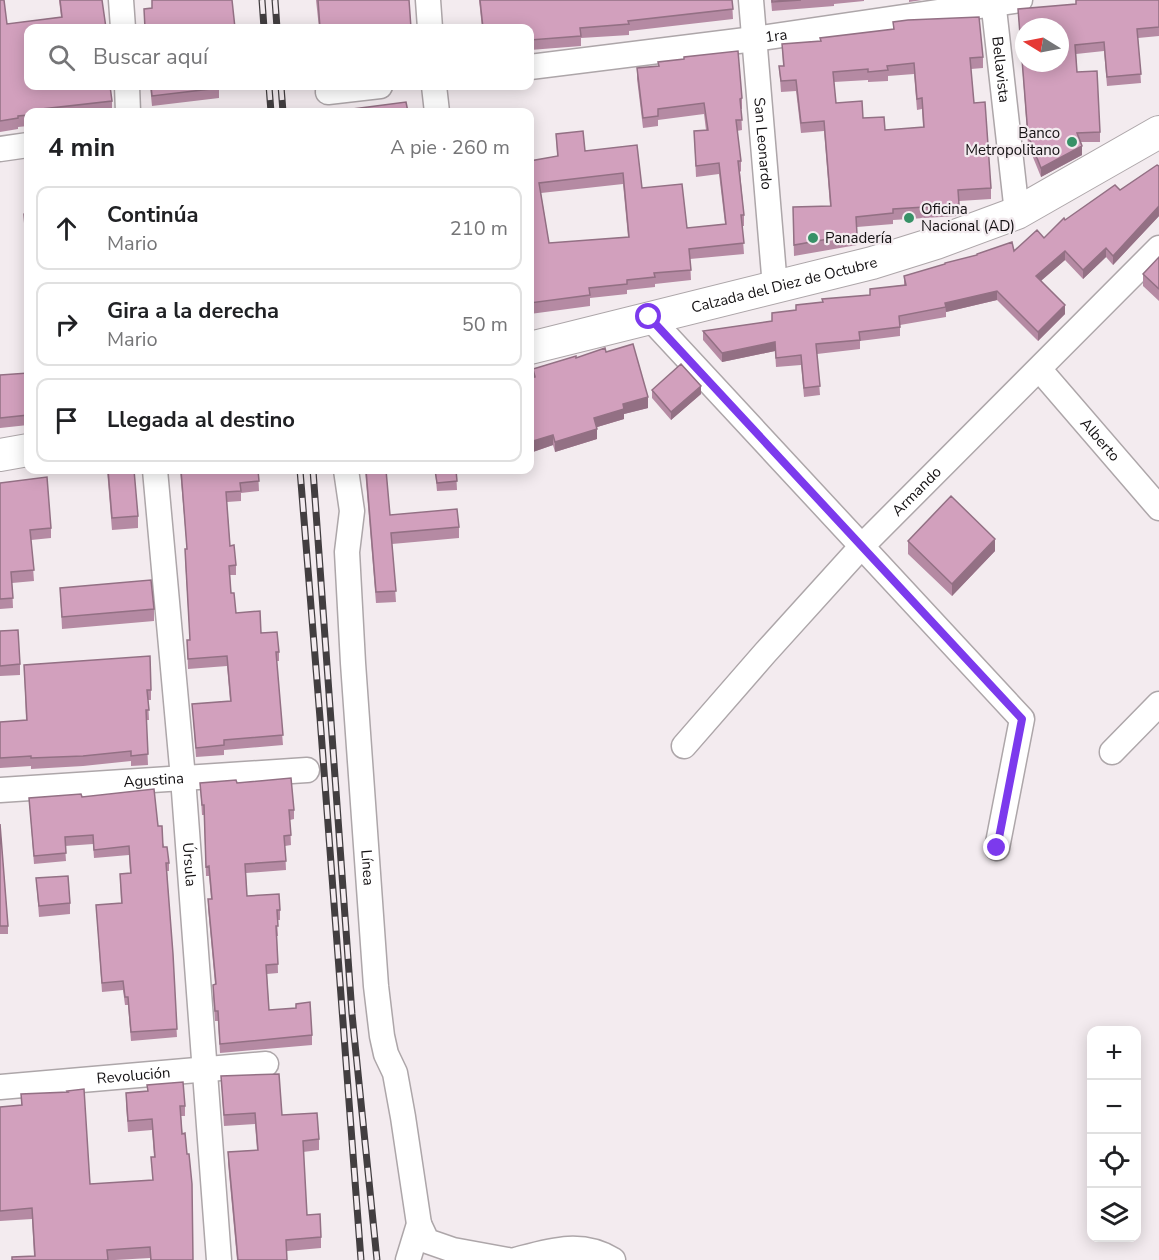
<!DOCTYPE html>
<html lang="es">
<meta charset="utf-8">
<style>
body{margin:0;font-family:"Nunito Sans",sans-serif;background:#f2f2f2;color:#202124}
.controls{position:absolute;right:18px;bottom:18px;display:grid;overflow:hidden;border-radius:12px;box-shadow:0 3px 15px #0003}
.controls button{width:54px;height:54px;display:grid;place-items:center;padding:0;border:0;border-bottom:2px solid #e0e0e0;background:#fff;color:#202124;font:30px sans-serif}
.compass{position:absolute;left:1015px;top:18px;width:54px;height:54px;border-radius:50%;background:#fff;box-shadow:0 3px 15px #0003;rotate:280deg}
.stop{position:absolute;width:18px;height:18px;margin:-14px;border:4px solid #7c3aed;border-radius:50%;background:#fff}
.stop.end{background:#7c3aed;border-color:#fff;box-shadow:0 2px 6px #0008}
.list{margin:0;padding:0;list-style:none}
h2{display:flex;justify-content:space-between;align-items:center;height:78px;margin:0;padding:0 24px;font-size:26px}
h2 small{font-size:20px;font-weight:400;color:#757577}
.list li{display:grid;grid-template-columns:39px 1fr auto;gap:18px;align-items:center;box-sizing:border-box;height:84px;margin:0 12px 12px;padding:0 12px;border:2px solid #e0e0e0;border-radius:12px}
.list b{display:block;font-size:22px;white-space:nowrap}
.list p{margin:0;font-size:20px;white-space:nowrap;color:#757577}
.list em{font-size:20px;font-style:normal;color:#757577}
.icon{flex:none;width:33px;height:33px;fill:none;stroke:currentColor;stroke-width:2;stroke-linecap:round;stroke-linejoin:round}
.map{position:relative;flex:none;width:1159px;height:1260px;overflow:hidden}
.search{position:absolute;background:#fff;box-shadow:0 3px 15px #0003;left:24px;top:24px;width:510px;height:66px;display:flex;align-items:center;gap:15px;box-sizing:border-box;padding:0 21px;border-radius:12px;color:#757577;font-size:22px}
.panel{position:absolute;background:#fff;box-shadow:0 3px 15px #0003;left:24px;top:108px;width:510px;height:366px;border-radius:12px}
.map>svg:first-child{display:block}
</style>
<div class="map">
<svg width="1159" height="1260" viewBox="0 0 1159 1260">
<rect width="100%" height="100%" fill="#f3ebef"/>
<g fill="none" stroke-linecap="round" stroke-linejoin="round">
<defs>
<g id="minor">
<path d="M121,0L123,28"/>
<path d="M428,0L430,28"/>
<path id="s1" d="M751,0L775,287"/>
<path id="s2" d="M993,0L1017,213"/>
<path id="s3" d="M530,67L754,39L1020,0"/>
<path d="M127,86L128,112"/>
<path d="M434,86L437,112"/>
<path d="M328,92L380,86"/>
<path d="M0,149L28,145"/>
<path d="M649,317L1022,719L997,848"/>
<path id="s4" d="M1040,370L1159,508"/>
<path id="s5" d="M155,470L183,778L219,1260"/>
<path id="s6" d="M346,470L352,511L347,552L353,663L376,986L382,1036L386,1054L395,1073L403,1117L419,1224L408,1260"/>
<path id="s7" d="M684,746L765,653L861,547L1159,248"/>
<path d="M1112,752L1159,704"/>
<path id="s8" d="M0,790L307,770"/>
<path id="s9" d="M0,1087L266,1064"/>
<path d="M419,1224L427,1241L453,1250L508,1260"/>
<path d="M515,1260C549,1251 581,1240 613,1260"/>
</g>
<g id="major">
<path id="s10" d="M530,348L872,263L936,243L1017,213L1159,132"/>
<path d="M0,455L28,450"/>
</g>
</defs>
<!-- minor casing -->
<use href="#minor" stroke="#ada6a9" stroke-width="27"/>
<!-- major casing -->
<use href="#major" stroke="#ada6a9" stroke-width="34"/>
<!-- minor -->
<use href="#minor" stroke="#fff" stroke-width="24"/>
<!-- major -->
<use href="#major" stroke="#fff" stroke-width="32"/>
<defs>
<path id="rail" d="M262,0L264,28
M275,0L277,28
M269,86L271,112
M281,86L283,112
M300,470L320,718L361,1260
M313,470L352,1014L377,1260"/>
</defs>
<!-- rail casing -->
<use href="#rail" stroke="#423e40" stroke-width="7"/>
<!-- rail -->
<use href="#rail" stroke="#f3ebef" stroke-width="4.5" stroke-dasharray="14" stroke-linecap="butt"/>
</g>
<!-- wall -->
<path fill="#b58aa3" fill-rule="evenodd" d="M0,0L7,24L61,17L59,0H102L106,28H28L112,101V112H28V126L18,127V129L0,132Z
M316,0H409L411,28H319Z
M479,0H732L733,19L629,31V35L581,38V46L530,50V28H482Z
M771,0H864V1L834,4V6L772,11Z
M909,0H922L909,2Z
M1159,0V36L1138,38L1141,83L1107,86L1104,51L1076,54L1077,72L1100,132V142H1081L1082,155L1041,177L1028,145L1018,9Z
M893,22L983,57V68L971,69L974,103L991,188V199L959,201V215L957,216L893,220V224L857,227V245L794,256L793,218L830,206L824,131L801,133L796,91L781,92L779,66H783L782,44L820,41L893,29ZM914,74L917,110L922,109L923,127L885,130L836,103L834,82L868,80V82L888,81V76Z
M637,68L742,98V109H741L742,130L737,131L741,161V171L740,172L744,215V226H742L744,254L690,259L691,280L655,284V287L627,290V294L590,298V306L530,314V161L557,156L556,134L585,151L637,145L642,188L687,228L725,224L719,174L696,177L694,131L706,130L704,114L658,120V126L643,128L637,79ZM623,184L628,237L549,243L541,193Z
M150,86H219V98L152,106Z
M1159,166V216L1113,265L1106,257L1083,279L1065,260L1041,281L1065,314L1038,341L997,300L946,312V317L900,325V336L860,341V349L817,354L820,395L804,397L801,365L776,367L775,351L722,362L703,340V331L772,321V313L796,311V305L822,302L870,295V289L904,285V276L1014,251L1044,238L1065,220L1120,190Z
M28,213V273L24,224V214Z
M1159,257V301L1143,286V274Z
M606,352L648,408L624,414V419L597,427V439L555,452L553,445L530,453V378L533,377V369L576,358Z
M28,373V425L0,428V375Z
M652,390L701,394L671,420L652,398Z
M107,470H134L138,516V528L112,530Z
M180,470H258L259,491L241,493V501L227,502L230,546L236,565V575H230L231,593L236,613L261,633L279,652V661H276L283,745L224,750V755L196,757L192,704L230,701L227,666L188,669L187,640H190L185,559V549H187Z
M365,470H386L390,515L459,527V538L392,544L396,602L376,603Z
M435,470H456L457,490L437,491Z
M0,483L51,528V538L31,540L34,581L12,583L13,608L0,609Z
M908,541L995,551L952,596L908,554Z
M60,588L154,609V621L62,629Z
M0,631L20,664V675L0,676Z
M24,665L151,690V700H148L149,720H146L148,765L131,766V761L83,766L31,769V766L0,768V722L26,720Z
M200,783H237L294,810V819L290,820L291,845L285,846L286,870L246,873L247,896L280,910V920H277L278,936H277L278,973L267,974L269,1010L312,1035V1045L220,1053L218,1021H215L213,994V985L215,984L208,908V899H211L209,876H206L204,815H202Z
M82,797L158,826L169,863V871H167L177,1037L131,1041L128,1005H125L123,990L102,992L96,905L121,903L120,874L130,873L129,855L94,858L93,844L65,846L66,861L34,864L29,798Z
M0,824L8,926V934H0Z
M36,878L70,903V914L39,917Z
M221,1076L319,1139V1150L303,1152L307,1215L321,1237V1248L287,1251V1260H237L228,1163V1152L257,1150L255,1124L224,1126Z
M147,1085L185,1106V1116H181L193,1260H150V1258L115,1260H12L34,1256L32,1219L0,1221V1107L21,1105V1094L90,1184L153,1181L151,1157H154L152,1130L128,1132L126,1104V1093L147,1091Z"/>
<!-- shaded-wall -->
<path fill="#937084" d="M1082,146V155L1041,177V168Z
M959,204V215L957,216V205Z
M1159,206V216L1113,265V256Z
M1106,248V257L1083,279V270Z
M1065,251V260L1036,285V276Z
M997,291V300L946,312L945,303Z
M1065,305V314L1038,341V332Z
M775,342V351L722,362V353Z
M701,386V394L671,420V412Z
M648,397V408L624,414V419L594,428V418L623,404Z
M597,429V439L555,452V442Z
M553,435V445L530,453V442Z
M995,539V551L952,596V584Z"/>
<!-- building -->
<path fill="#d2a0bd" stroke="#937084" stroke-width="1.5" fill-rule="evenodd" d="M0,0H4L7,24L62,17L60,0H102L106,28H28V86H110L112,101L42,109L43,112H28V115L18,116V118L0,121Z
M152,0H232L235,28H145L144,9L152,8Z
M318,0H409L411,28H320Z
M480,0H732L733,9L628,21L629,24L580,28L581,36L530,40V28H483Z
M772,0H801L772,2Z
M1076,0H1159V27L1137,29L1141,74L1107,77L1104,42L1075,45L1077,72L1097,71L1100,132L1077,133L1082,146L1041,168L1028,135L1018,9L1076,4ZM1024,27H1060V63H1024Z
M979,17L983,57L970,58L974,103L985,102L991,188L958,190L959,204L957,205L893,209V213L856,217L857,234L794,245L793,207L831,206L824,121L801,123L796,80L781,81L779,66H784L782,44L821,41L820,38L894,29L893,22L908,20ZM914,63L917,99L922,98L924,127L885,130L884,117L863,118L862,101L836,103L833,72L868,69V72L888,70L887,66Z
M738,51L742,98L740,99L742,120H736L741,161H738L744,215H741L744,243L689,249L691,270L654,273L655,277L627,280V284L589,288L590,295L530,303V161L558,156L556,134L583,131L585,151L637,145L642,188L682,184L687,228L726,224L719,163L696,166L694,131L708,130L704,103L658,109V116L643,118L637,68L659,66L658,62L684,59V57ZM623,173L629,237L549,243L539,183Z
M151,86H219V88L152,96Z
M406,102L408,112H353V109Z
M1157,165L1159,166V206L1113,256L1106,248L1083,270L1065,251L1036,276L1065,305L1038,332L997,291L945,303L946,307L899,316L900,327L859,332L860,340L816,344L820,386L804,388L801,355L776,358L775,342L722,353L703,331L772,321V313L796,310V305L823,302L822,299L870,295V289L906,285L904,276L945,264V263L977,255V254L1012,242L1014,251L1037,230L1044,238L1064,218L1065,220L1115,185L1120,190Z
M28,213V262L24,214Z
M1159,257V289L1143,274Z
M633,344L648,397L623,404L624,409L594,418L597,429L555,442L553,435L530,442V378L535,377L533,369L576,356V358L605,348L606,352Z
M681,364L701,386L671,412L652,390Z
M28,373V415L0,418V375Z
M108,470H134L138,516L112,518Z
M181,470H258L259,481L240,483L241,491L226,492L230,546L234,545L236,565L229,566L231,593H234L236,613L260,611L261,633L277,632L279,652H276L283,735L224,740V745L196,748L192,704L231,701L227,656L188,659L187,640H190L185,549H187Z
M366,470H386L390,515L457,509L459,527L391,533L396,591L376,592Z
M435,470H456L457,481L437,483Z
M47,477L51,528L30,530L34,570L11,572L13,598L0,599V483Z
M951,496L995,539L952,584L908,541Z
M151,580L154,609L62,617L60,588Z
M18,630L20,664L0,666V631Z
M150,656L151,690H147L149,710H146L148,754L131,756V751L83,756L31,758V756L0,758V722L27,720L24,665Z
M291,778L294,810H289L291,835L284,836L286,861L245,864L247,896L279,894L280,910H277L278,926H276L278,964L266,965L269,1010L296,1008V1004L310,1002L312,1035L220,1044L218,1011H215L213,985L216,984L208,899H212L209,866L206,867L204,805H202L200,783L236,780L237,783Z
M154,789L158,826H162L163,847H167L169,863H166L173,954L177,1029L131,1032L128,997H125L123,981L102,983L96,905L122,903L120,874L131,873L129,846L94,850L93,835L65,837L66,853L34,856L29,798L81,794L82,797Z
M0,824L8,926H0Z
M68,876L70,903L39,906L36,878Z
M279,1074L282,1115L317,1113L319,1139L303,1141L307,1215L320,1214L321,1237L286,1240L287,1260H238L228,1152L258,1150L255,1113L224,1115L221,1076Z
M183,1082L185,1106H180L182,1134L185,1133L187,1154H189L192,1184L193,1260H151L150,1247L107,1250L108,1260H12V1257L35,1256L32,1208L0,1211V1107L22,1105L21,1094L68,1092L67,1091L84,1089L90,1184L153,1180L151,1157H155L152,1119L128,1121L126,1093L148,1091L147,1085Z"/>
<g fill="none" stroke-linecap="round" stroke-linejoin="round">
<!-- route -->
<path stroke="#7c3aed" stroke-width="8" d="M649,317L1022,719L997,848"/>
</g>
<!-- markers -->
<g fill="#379167" stroke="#f3ebef" stroke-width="2">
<circle cx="1072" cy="142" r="6"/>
<circle cx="909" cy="218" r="6"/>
<circle cx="813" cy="238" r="6"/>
</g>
<g text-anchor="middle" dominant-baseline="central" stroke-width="4.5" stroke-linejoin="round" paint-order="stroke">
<!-- street labels -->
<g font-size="15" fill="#141113" stroke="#f3ebef">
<text stroke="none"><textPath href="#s3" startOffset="248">1ra</textPath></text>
<text stroke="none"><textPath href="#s2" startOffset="70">Bellavista</textPath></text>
<text stroke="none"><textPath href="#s1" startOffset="144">San Leonardo</textPath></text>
<text stroke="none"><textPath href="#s10" startOffset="262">Calzada del Diez de Octubre</textPath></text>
<text stroke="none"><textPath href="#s4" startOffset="92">Alberto</textPath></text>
<text stroke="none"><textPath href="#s7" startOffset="345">Armando</textPath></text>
<text stroke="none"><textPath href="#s8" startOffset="154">Agustina</textPath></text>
<text stroke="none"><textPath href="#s5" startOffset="396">Úrsula</textPath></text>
<text stroke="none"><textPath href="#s6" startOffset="399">Línea</textPath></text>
<text stroke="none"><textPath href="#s9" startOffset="134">Revolución</textPath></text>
</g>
<!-- poi labels -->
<g font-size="15" fill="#141113" stroke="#f3ebef" text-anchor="start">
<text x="1060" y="133" text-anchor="end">Banco<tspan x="1060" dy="17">Metropolitano</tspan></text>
<text x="921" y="209">Oficina<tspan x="921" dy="17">Nacional (AD)</tspan></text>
<text x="825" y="238">Panadería</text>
</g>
</g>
</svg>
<div class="controls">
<button>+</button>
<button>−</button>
<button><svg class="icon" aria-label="locate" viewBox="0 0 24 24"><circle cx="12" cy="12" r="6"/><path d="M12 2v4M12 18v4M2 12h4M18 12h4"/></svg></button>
<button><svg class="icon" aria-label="layers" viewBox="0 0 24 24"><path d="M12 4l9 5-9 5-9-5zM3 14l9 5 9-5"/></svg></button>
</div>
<svg class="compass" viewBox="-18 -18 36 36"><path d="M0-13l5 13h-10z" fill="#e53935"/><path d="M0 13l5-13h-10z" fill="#757577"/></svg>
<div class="stop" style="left:649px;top:317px"></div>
<div class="stop end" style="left:997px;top:848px"></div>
<div class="search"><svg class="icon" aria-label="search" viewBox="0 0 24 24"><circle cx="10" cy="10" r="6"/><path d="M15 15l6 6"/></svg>Buscar aquí</div>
<section class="panel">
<h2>4 min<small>A pie · 260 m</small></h2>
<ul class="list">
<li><svg class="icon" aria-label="ahead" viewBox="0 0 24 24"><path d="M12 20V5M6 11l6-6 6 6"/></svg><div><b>Continúa</b><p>Mario</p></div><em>210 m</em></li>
<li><svg class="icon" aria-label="right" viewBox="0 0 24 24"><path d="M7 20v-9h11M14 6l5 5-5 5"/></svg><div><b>Gira a la derecha</b><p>Mario</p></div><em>50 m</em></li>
<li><svg class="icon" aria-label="arrive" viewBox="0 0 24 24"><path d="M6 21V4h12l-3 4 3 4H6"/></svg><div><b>Llegada al destino</b></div></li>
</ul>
</section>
</div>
